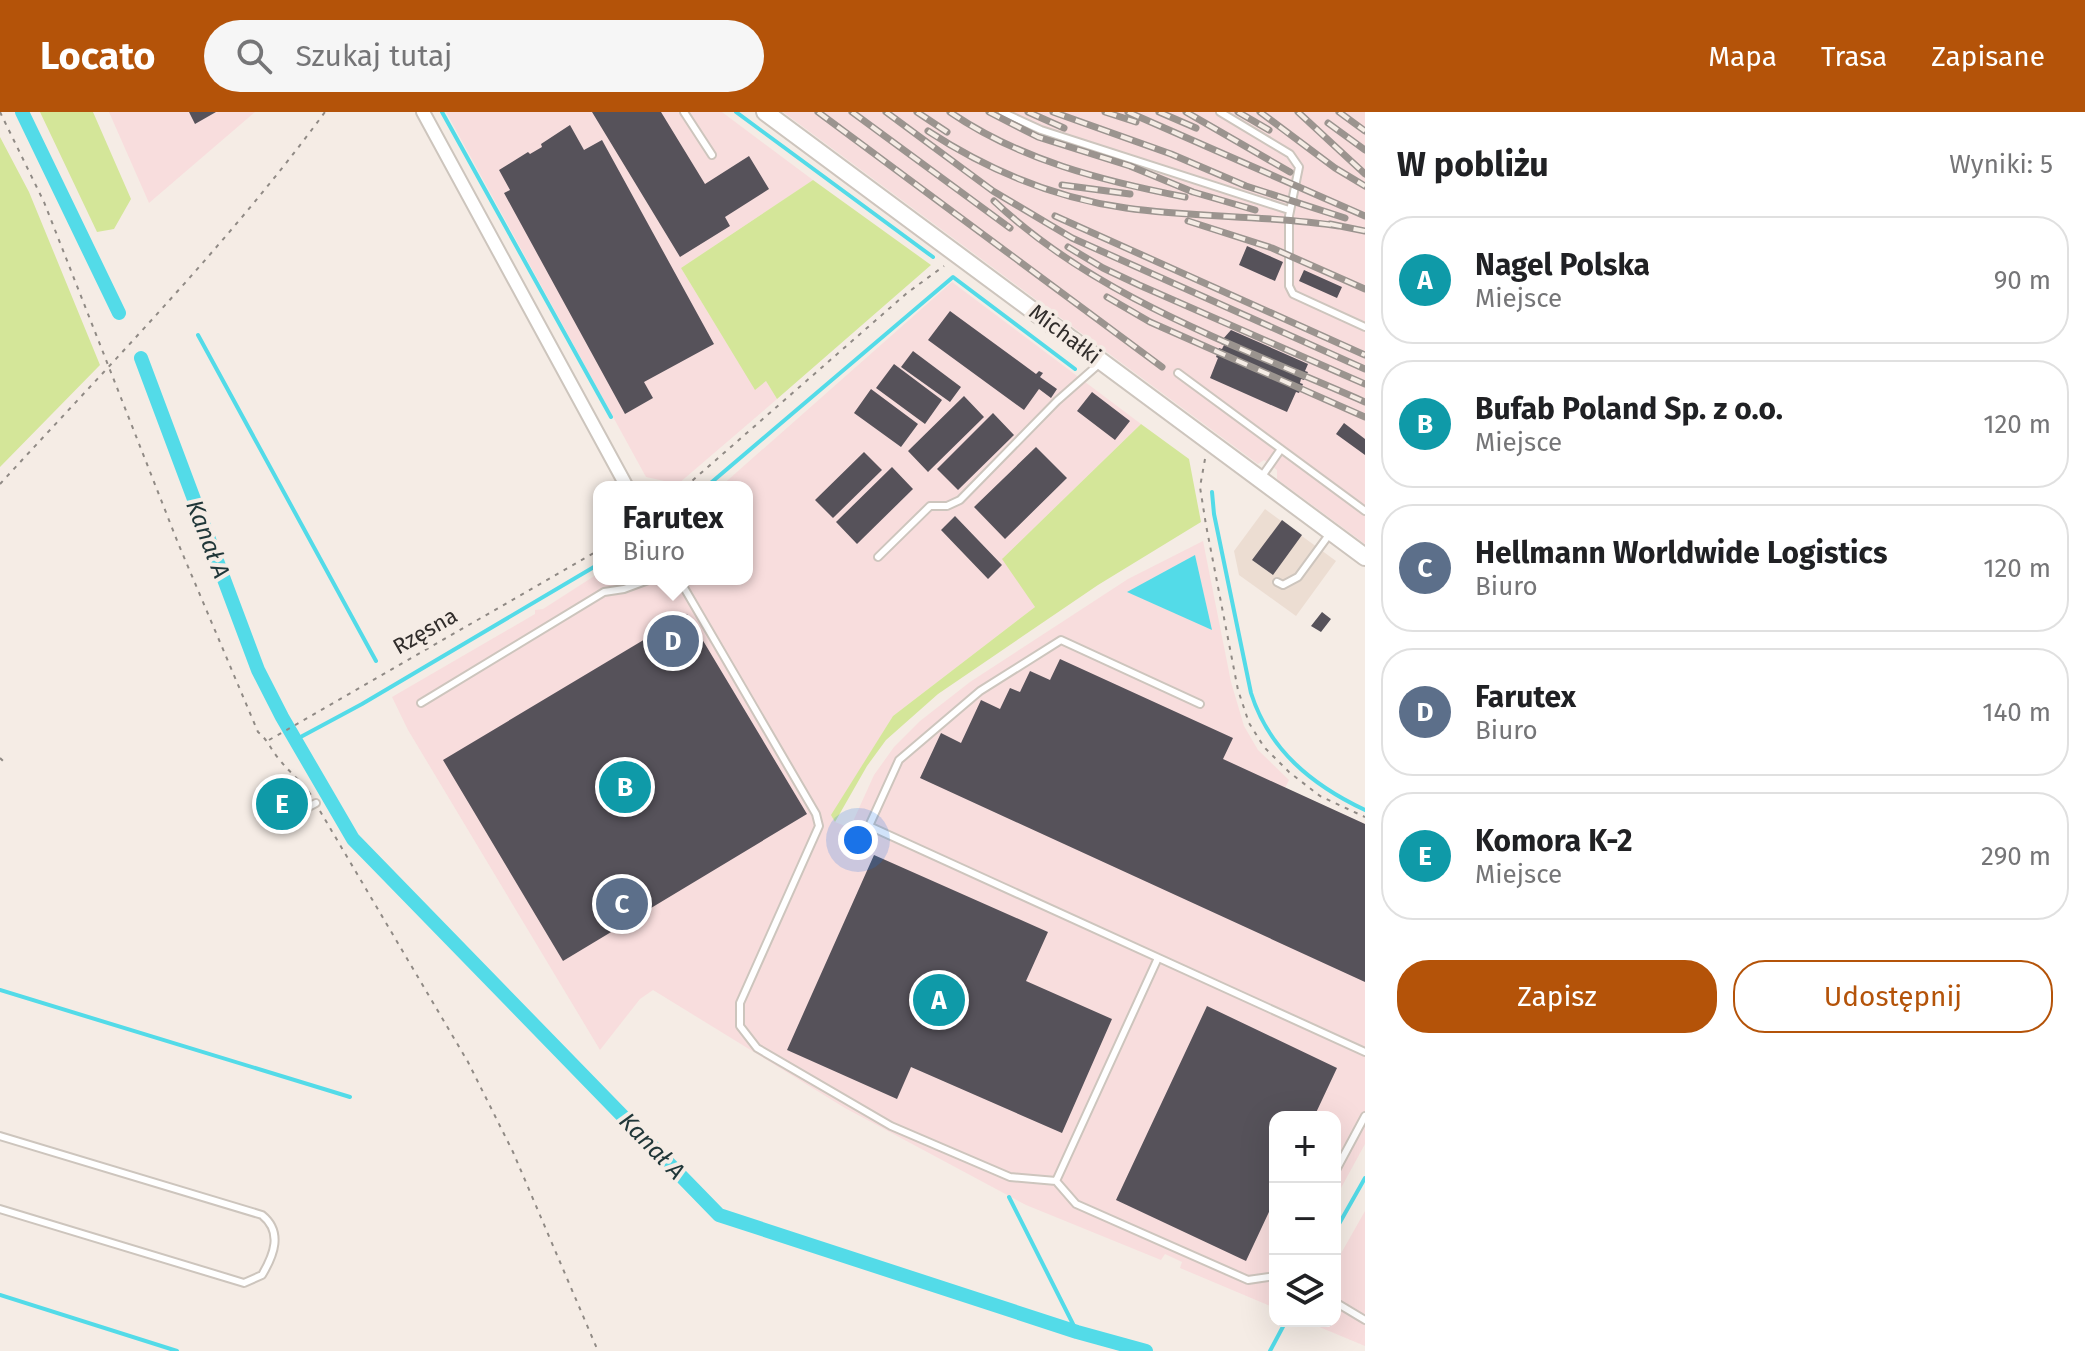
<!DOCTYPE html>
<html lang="pl">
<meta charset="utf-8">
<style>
body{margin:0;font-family:"Fira Sans",sans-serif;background:#f6f6f6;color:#202124}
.controls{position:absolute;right:24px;bottom:24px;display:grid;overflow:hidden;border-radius:16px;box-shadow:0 8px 32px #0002}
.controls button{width:72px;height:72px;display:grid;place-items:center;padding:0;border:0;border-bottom:2px solid #e0e0e0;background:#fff;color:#202124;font:40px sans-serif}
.you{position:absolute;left:858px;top:728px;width:28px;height:28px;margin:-20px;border:6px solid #fff;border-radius:50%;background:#1a73e8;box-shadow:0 0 0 12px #1a73e833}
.badge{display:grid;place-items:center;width:52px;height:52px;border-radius:50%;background:#b45309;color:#fff;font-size:26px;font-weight:700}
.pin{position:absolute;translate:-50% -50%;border:4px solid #fff;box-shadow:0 2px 8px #0006}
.popup{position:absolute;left:593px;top:369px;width:160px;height:104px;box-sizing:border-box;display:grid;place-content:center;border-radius:16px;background:#fff;filter:drop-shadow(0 2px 6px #0005);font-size:26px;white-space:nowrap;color:#757577}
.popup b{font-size:30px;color:#202124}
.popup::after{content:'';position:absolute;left:50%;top:100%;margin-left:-16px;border:16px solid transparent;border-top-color:#fff}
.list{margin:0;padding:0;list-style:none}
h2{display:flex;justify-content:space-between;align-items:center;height:104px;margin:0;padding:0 32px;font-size:34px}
h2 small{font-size:26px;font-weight:400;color:#757577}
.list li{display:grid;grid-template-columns:52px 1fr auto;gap:24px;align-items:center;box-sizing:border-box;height:128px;margin:0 16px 16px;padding:0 16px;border:2px solid #e0e0e0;border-radius:32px}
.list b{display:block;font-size:30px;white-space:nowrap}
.list p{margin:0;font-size:26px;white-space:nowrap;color:#757577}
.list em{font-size:26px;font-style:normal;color:#757577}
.actions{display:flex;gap:16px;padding:24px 32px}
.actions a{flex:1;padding:18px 0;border:2px solid #b45309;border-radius:32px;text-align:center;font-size:28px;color:#b45309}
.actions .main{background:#b45309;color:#fff}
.icon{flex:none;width:44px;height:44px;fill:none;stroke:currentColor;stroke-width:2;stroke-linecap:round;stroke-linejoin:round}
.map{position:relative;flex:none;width:1365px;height:1239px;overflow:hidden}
header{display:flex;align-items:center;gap:48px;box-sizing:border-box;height:112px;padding:0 40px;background:#b45309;color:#fff}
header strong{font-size:38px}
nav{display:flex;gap:44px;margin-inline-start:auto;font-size:28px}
.search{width:560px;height:72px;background:#f6f6f6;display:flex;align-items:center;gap:20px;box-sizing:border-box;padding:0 28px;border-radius:44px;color:#757577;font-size:30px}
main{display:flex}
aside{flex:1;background:#fff}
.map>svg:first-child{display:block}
</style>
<header>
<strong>Locato</strong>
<div class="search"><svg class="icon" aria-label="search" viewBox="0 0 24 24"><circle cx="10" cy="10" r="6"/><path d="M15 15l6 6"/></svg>Szukaj tutaj</div>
<nav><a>Mapa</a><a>Trasa</a><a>Zapisane</a></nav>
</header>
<main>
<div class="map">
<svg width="1365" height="1239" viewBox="0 0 1365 1239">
<rect width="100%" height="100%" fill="#f5ece5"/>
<!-- built -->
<path fill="#ecddd2" d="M1265,397L1336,449L1296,504L1239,463L1234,439Z"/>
<!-- industrial -->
<path fill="#f8dddd" d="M109,0H255L149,91Z
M446,0H722L813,68L681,156L755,277L766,269L777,287L678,372L646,365Z
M783,0H1365V432L1277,367V358L1264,348L1258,352Z
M952,170L1141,312L1003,446L1035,495L893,604L832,703L835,710L850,716L874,663L894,635L920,609L970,570L1128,467L1203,429L1231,570L1244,614L1258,638L1289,668L1285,676L1365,712V1032L1335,1087V1005H1275V1196L1180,1156L1182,1150L1165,1142L1161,1148L1026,1093L845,996L653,878L640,887L600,938L408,618L392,585L535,502V498L543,497L599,461V467H747V375H720Z
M1365,1099V1234L1305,1209H1335V1152Z"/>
<!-- green -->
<path fill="#d4e699" d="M40,0H93L131,87L114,117L97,120Z
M0,25L29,80L100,253L0,355Z
M813,68L931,153L777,287L766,269L755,278L681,156Z
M1141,312L1189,347L1201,410L1098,473L938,582L886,628L867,654L835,710L831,703L893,604L1035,495L1002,447Z"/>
<!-- water -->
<path fill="#53dbe8" d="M1195,443L1212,518L1127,480Z"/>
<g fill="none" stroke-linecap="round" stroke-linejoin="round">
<!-- stream -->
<path stroke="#53dbe8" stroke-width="4" d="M442,0L611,305
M736,0L933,145
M198,223L376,549
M706,375L953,165L1075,257
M1212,380L1214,402L1251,581C1269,638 1312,673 1365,698
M295,628L362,592L599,452
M0,878L350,985
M1009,1085L1077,1220
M1335,1119L1365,1066
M0,1183L177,1239
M1270,1239L1286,1209"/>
<!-- canal -->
<path stroke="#53dbe8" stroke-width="14" d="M22,0L119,201
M141,246L258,558L282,605L353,727L719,1103L1077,1220L1146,1239"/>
</g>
<!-- building -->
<path fill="#56525a" d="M189,0H216L195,12Z
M592,0H661L705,72L749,44L769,77L725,105L730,114L680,145Z
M570,13L584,38L602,28L714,232L644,270L653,286L625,302L504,81L510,78L499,58L528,40L530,42L542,35L541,32Z
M1247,134L1283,150L1275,169L1239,153Z
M1304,158L1342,175L1337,186L1299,169Z
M950,199L1036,262L1039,259L1043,261L1040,265L1057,277L1051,286L1039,277L1024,298L928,228Z
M1231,218L1308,252L1305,259L1308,260L1304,268L1301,267L1300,271L1303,272L1299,281L1296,280L1287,300L1210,266L1218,246L1216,245L1219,236L1222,237L1224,233L1221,232L1223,227Z
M913,239L961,275L950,290L901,255Z
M894,252L942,288L925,312L876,276Z
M871,277L918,312L901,335L854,301Z
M1092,280L1130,309L1115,328L1077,299Z
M964,284L984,305L928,360L908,339Z
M993,301L1014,323L958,378L937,357Z
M1344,311L1365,327V343L1336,322Z
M1036,335L1067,366L1005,427L974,395Z
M864,340L882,358L833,406L815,388Z
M892,355L913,377L857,432L836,410Z
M955,404L1002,453L988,467L941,418Z
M1282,408L1302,423L1273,463L1252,448Z
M1322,500L1331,507L1321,520L1311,514Z
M687,502L807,702L563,849L443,648Z
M1060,547L1233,626L1223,647L1365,712V870L920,666L941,621L961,631L981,588L1000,597L1010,576L1020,580L1030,559L1050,568Z
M284,681L292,696L280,702L272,688Z
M874,743L1048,820L1026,869L1112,907L1062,1021L911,955L897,987L787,938Z
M1207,894L1337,956L1314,1005H1275V1087L1246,1149L1116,1088Z"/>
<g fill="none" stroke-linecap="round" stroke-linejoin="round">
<defs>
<path id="service" d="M684,0L712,43
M1002,0L1041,18L1289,98
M1220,0L1290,42L1299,55L1289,104V174L1293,182L1365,215
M1178,261L1365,399
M1260,367L1281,337
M878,445L930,394H947L960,388L1057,289L1099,252
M679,467L816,702L819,714L740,891V914L757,936L891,1014L1010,1065L1056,1069L1076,1092L1248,1168L1275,1164
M1277,470L1283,473L1298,465L1331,420
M421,591L604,480L624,477L651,467
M1200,592L1061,528L980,579L899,648L869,714L1365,940
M297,701L316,691
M0,1024L262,1103C283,1120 274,1143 262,1163L244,1171L0,1097
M1335,1060L1365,1004
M1056,1069L1158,846
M1335,1190L1365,1208"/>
<path id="minor" d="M423,0L627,375"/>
<path id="tertiary" d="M765,0L1365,445"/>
</defs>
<!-- service casing -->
<use href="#service" stroke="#cdc5bd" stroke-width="10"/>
<!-- minor casing -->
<use href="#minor" stroke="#cdc5bd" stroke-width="16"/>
<!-- tertiary casing -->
<use href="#tertiary" stroke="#cdc5bd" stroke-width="20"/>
<!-- path -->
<path stroke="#908a85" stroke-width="2" stroke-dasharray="4 6" stroke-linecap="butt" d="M0,0L44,90L178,431L258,620C268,628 271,638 279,647C289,660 301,669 311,683
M1205,347L1200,375L1206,413L1238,578L1249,611L1264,635L1289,660L1320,684L1365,705
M0,372C111,251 228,132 325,0
M685,375L907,181L944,154
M269,628L599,438
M0,646L3,649
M320,699L468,950L513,1040L598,1239"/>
<!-- service -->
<use href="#service" stroke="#fff" stroke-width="6"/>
<!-- minor -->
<use href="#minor" stroke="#fff" stroke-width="12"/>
<!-- tertiary -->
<use href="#tertiary" stroke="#fff" stroke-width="16"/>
<defs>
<path id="rail" d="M818,0L1162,255
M852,0L1010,116
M886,0L993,79L1072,126L1365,257
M917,0L947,20
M950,0C1020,48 1103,69 1185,85
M989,0L1038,25L1130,54L1193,80L1255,98
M1028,0L1064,16
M1053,0L1171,42L1246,74L1345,106
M1105,0L1136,10
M1128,0L1365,104
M1159,0L1196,16
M1186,0L1290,60
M1238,0L1269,18
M1260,0L1335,56L1365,74
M1298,0L1365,62
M1339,0L1365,19
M1328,11L1365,38
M928,19C988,58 1054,86 1126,96C1196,106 1268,103 1339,114
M1062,73L1130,82
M994,89C1098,187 1237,233 1365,290
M1055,104L1365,243
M1188,109L1272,136L1365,177
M1330,112L1365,119
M1068,135L1103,156L1139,173L1365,272
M1107,185L1150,210L1365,305"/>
</defs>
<!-- rail casing -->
<use href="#rail" stroke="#9b948f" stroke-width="7"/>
<!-- rail -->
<use href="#rail" stroke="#f5ece5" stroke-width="4" stroke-dasharray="12" stroke-linecap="butt"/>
</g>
<g text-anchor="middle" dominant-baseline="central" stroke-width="8" stroke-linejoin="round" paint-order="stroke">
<!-- street labels -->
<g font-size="22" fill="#312d2b" stroke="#f5ece5">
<text transform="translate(1065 222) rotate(37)">Michałki</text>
<text transform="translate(425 519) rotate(-30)">Rzęsna</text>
</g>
<!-- water labels -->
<g font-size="24" font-style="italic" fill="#1f3638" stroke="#f5ece5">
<text transform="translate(208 427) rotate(69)">Kanał A</text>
<text transform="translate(652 1034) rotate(46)">Kanał A</text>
</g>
</g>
</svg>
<div class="controls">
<button>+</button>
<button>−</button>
<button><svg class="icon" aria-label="layers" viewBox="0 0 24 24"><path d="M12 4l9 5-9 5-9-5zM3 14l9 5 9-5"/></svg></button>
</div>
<div class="you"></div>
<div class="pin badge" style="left:939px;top:888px;background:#0f9aa8">A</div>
<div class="pin badge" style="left:625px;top:675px;background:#0f9aa8">B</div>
<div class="pin badge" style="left:622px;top:792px;background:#5c6f8a">C</div>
<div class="pin badge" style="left:673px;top:529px;background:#5c6f8a">D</div>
<div class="popup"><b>Farutex</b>Biuro</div>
<div class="pin badge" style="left:282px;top:692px;background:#0f9aa8">E</div>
</div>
<aside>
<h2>W pobliżu<small>Wyniki: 5</small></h2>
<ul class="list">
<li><span class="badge" style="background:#0f9aa8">A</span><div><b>Nagel Polska</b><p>Miejsce</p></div><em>90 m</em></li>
<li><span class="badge" style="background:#0f9aa8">B</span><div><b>Bufab Poland Sp. z o.o.</b><p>Miejsce</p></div><em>120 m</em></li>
<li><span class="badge" style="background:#5c6f8a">C</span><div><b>Hellmann Worldwide Logistics</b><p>Biuro</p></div><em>120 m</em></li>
<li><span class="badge" style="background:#5c6f8a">D</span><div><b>Farutex</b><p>Biuro</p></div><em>140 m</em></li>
<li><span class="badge" style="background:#0f9aa8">E</span><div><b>Komora K-2</b><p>Miejsce</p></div><em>290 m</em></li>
</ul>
<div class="actions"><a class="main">Zapisz</a><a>Udostępnij</a></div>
</aside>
</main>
